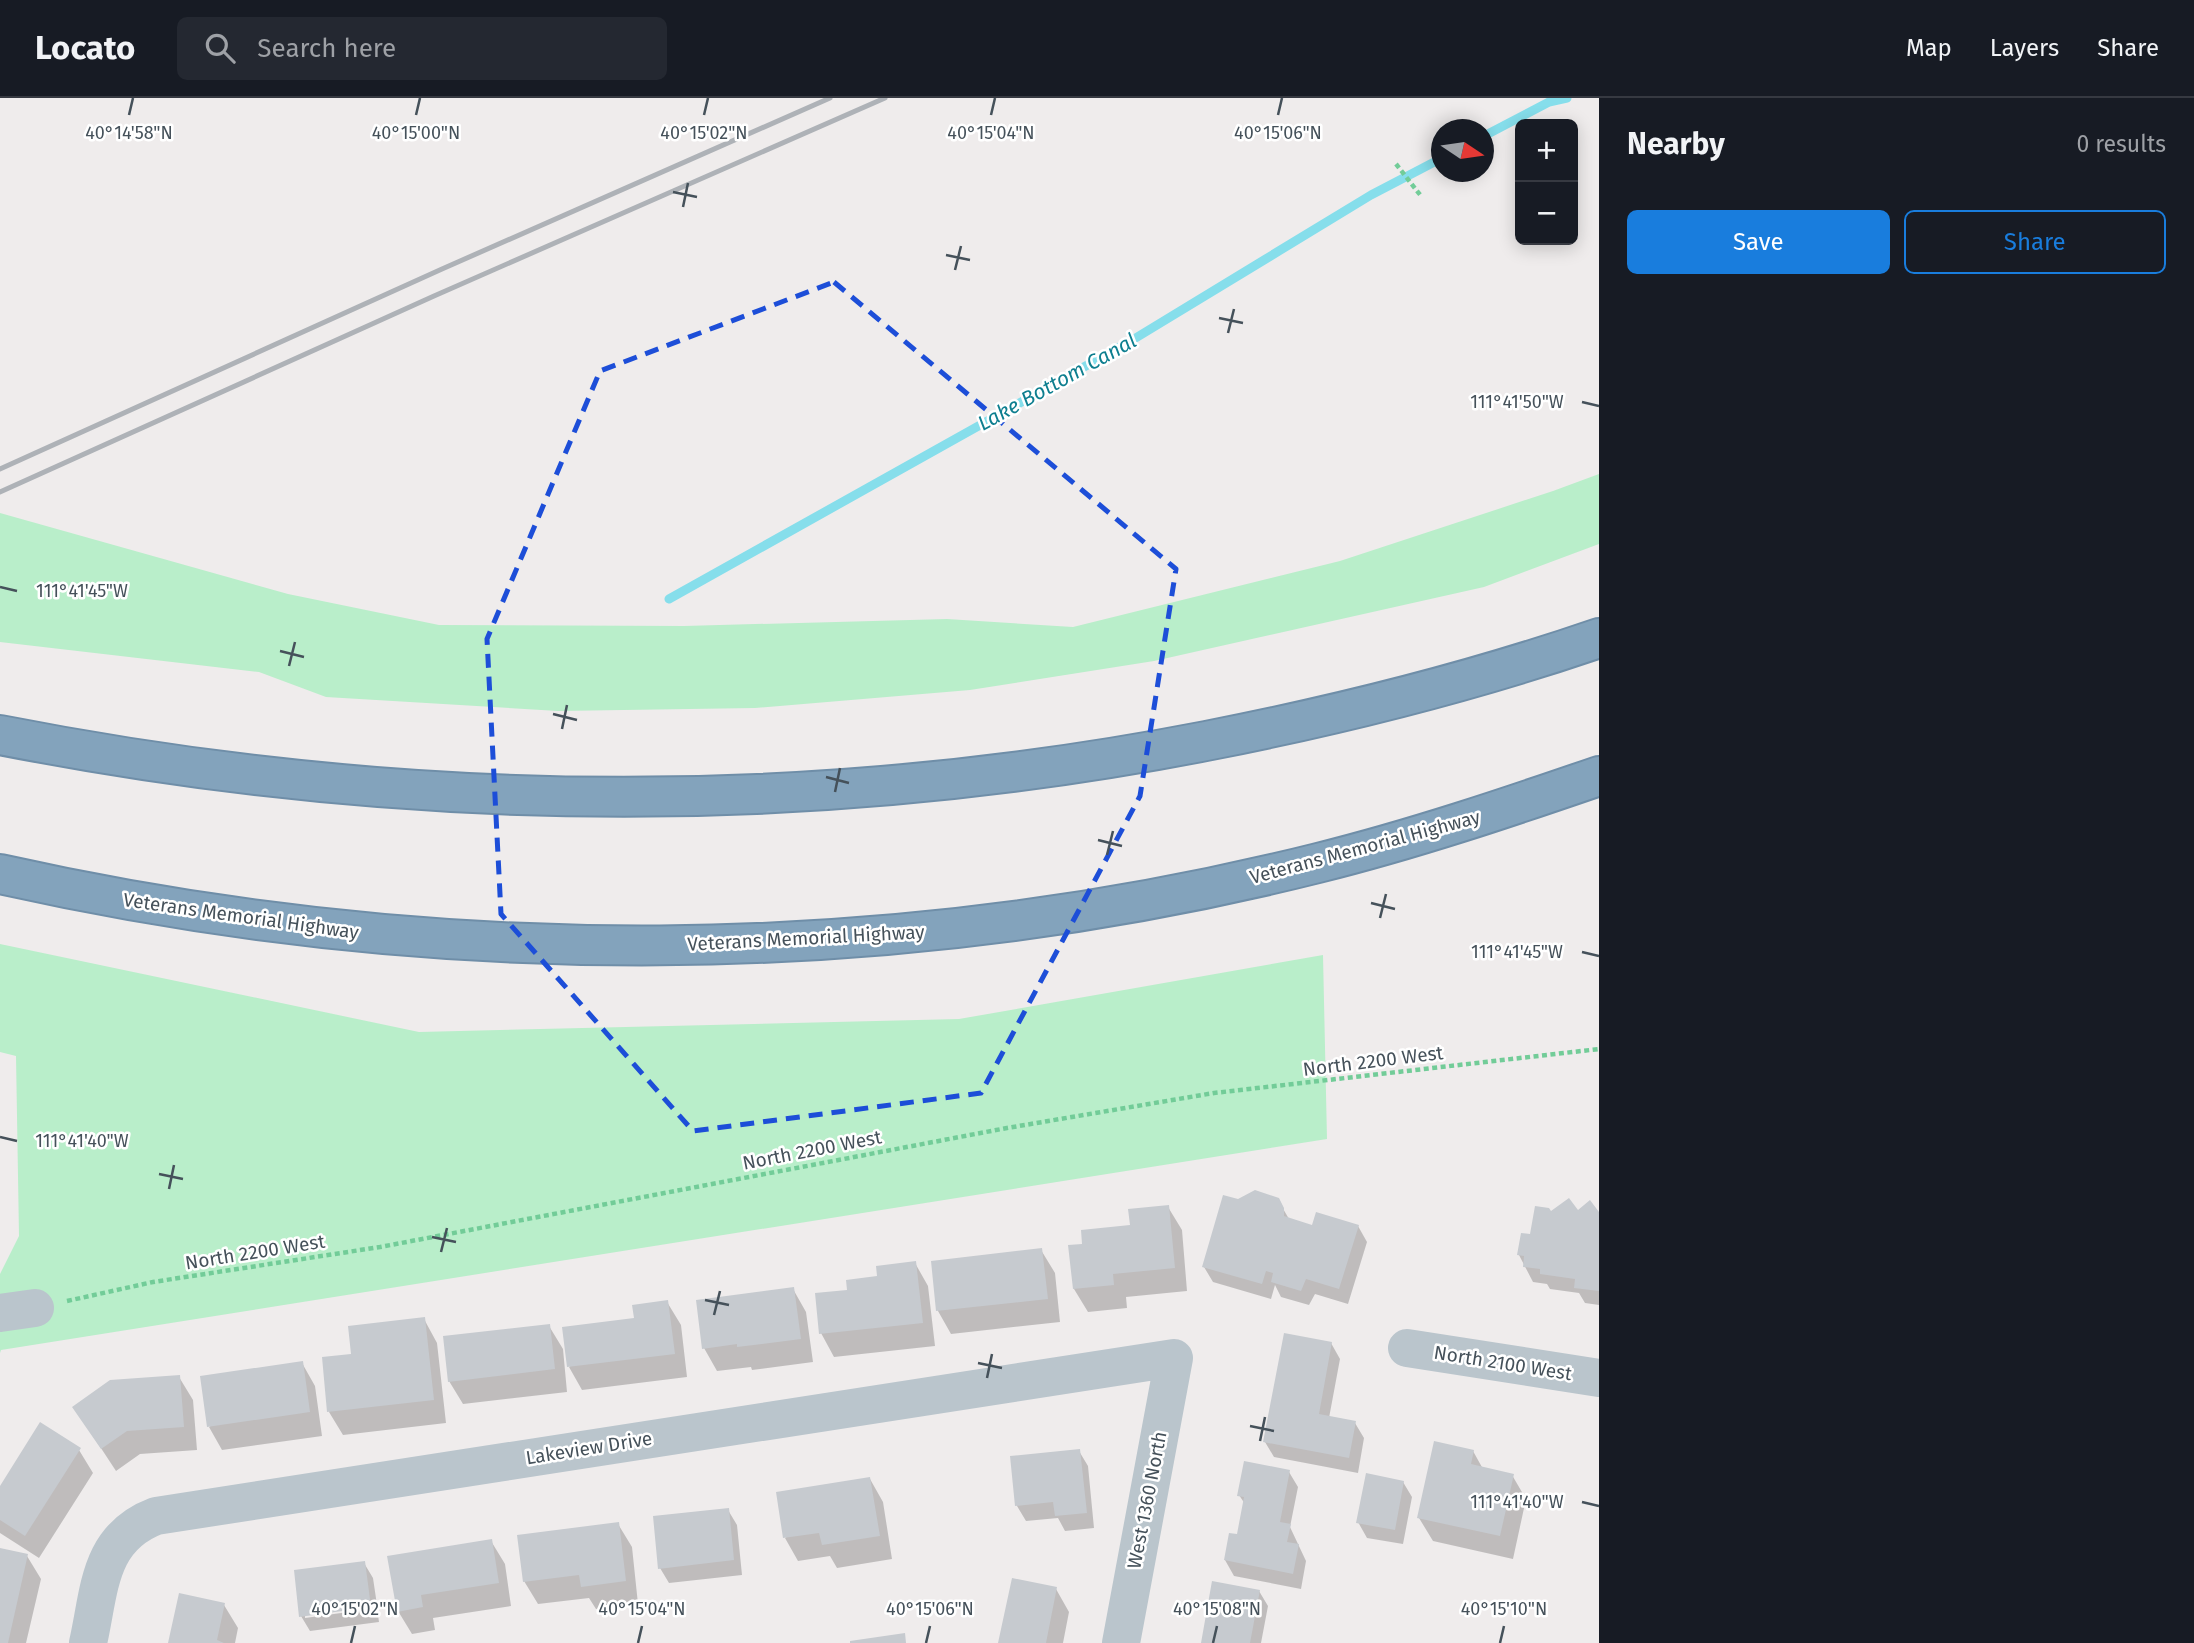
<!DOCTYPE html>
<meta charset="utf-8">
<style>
body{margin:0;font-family:"Fira Sans",sans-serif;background:#242831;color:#f1f3f6}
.controls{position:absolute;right:21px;top:21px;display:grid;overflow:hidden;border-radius:10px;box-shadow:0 4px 18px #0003}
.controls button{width:63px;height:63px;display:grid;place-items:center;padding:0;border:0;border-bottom:2px solid #363941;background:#171b24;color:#f1f3f6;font:35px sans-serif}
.compass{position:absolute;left:1431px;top:21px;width:63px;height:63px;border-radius:50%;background:#171b24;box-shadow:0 4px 18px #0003;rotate:103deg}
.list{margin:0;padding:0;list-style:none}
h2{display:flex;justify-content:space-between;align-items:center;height:91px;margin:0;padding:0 28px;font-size:30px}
h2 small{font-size:23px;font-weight:400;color:#9ea1a6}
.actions{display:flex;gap:14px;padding:21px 28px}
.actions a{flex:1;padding:16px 0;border:2px solid #197ddd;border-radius:10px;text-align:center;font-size:24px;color:#197ddd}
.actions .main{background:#197ddd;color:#fff}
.icon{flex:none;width:38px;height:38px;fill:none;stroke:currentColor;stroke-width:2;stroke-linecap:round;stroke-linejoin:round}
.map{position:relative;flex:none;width:1599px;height:1545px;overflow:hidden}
header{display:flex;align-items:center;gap:42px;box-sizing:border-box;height:98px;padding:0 35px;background:#171b24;border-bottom:2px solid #363941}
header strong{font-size:33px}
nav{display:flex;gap:38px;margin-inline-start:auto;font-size:24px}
.search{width:490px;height:63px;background:#242831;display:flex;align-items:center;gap:18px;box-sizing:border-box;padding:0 24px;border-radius:10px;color:#9ea1a6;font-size:26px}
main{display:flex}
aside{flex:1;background:#171b24}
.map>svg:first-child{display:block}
</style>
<header>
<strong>Locato</strong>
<div class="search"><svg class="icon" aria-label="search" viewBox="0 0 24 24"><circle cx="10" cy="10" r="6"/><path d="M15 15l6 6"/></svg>Search here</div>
<nav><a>Map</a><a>Layers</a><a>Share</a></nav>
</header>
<main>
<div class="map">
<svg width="1599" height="1545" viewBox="0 0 1599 1545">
<rect width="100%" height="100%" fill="#efecec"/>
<!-- green -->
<path fill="#b9eeca" d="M1599,376V446L1484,489L1154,563L970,592L755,610L558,613L326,599L259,574L0,544V415L288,496L439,527L684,528L947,521L1073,529L1340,463L1553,393Z
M0,846L419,934L959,921L1323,857L1327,1041L1,1252L0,1255V1176L19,1138L16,958L0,954Z"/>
<!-- shadow -->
<path fill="#0003" d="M1278,1102L1289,1121L1314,1129L1358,1128L1367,1144L1348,1206L1315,1196L1309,1207L1281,1199L1275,1187L1271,1201L1213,1184L1204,1169L1238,1103Z
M1590,1105L1599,1117V1207L1585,1205L1579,1195L1550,1191L1547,1186L1533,1184L1519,1157L1550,1116L1577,1114Z
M1168,1109L1182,1132L1187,1193L1126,1199L1127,1210L1088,1214L1074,1191L1084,1147L1132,1129Z
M1041,1152L1055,1175L1060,1224L951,1236L938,1213L933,1165Z
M915,1165L928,1188L935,1248L834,1259L821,1235L848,1193Z
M793,1191L806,1214L813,1264L752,1272L751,1269L717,1273L704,1250Z
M667,1204L681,1227L687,1279L582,1292L569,1269L636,1222Z
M424,1221L437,1245L446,1325L343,1337L329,1314L353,1258Z
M549,1228L563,1251L567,1294L463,1306L449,1283Z
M1331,1245L1340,1261L1329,1320L1355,1325L1364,1340L1358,1375L1274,1359L1265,1344Z
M302,1265L315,1288L322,1338L222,1352L209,1329Z
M179,1279L193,1302L197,1352L140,1356L116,1373L74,1309Z
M79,1352L93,1375L39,1460L0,1435V1391Z
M1079,1353L1088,1368L1094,1430L1065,1433L1058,1420L1026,1423L1017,1408L1012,1360Z
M1473,1353L1483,1371L1512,1377L1526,1401L1513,1461L1433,1443L1419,1420Z
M1289,1374L1298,1389L1290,1429L1306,1463L1301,1491L1234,1478L1225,1462L1238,1438L1245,1406L1239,1397Z
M870,1381L883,1404L892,1461L837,1470L830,1458L798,1463L785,1440Z
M1403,1384L1412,1399L1403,1446L1367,1440L1358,1424Z
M728,1412L737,1427L742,1477L669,1485L660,1470Z
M618,1426L632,1449L638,1506L596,1511L589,1500L538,1506L524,1483Z
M491,1443L505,1466L511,1508L433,1520L435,1532L412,1536L398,1513Z
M0,1451L27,1458L41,1481L26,1545H0Z
M364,1465L373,1480L377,1507L305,1516V1520L377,1510L379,1524L310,1533L301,1518Z
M1056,1491L1069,1514L1063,1545H1000Z
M1259,1493L1268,1508L1261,1545H1202Z
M224,1507L238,1530L235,1545H170Z"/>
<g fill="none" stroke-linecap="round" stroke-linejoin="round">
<!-- stream -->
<path stroke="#86deeb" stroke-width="9" d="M1484,38L1549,4L1567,0
M669,501L1134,241L1371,97L1442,60"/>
</g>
<!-- building -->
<path fill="#c6cacf" d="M1255,1092L1279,1100L1284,1110V1118L1312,1127L1316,1114L1359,1127L1339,1191L1306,1181L1301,1193L1271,1184L1273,1175L1266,1173L1262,1186L1202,1169L1223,1097L1238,1101Z
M1569,1100L1578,1112L1590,1102L1599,1114V1193L1574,1190L1575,1181L1540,1176V1171L1523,1169L1524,1158L1517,1157L1521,1135L1530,1136L1535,1108L1549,1110L1551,1113Z
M1169,1107L1175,1170L1113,1176L1114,1187L1073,1191L1068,1147L1082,1146L1081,1132L1130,1127L1128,1111Z
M1042,1150L1048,1201L936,1213L931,1163Z
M916,1163L923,1225L819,1236L815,1195L847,1192L846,1182L877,1178L876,1168Z
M794,1189L801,1241L737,1249V1246L702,1251L696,1202Z
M668,1202L675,1256L567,1269L562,1229L634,1220L632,1207Z
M425,1219L434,1302L327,1314L322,1259L351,1256L348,1228Z
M550,1226L555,1271L448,1284L443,1238Z
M1284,1235L1332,1244L1319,1316L1356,1323L1349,1360L1263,1344Z
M303,1263L310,1314L207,1329L200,1278Z
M180,1277L184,1329L127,1333L101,1351L72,1309L110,1282Z
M40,1324L81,1350L25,1438L0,1422V1388Z
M1434,1343L1474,1352L1471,1366L1514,1376L1500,1438L1417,1420Z
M1080,1351L1087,1415L1055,1418L1053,1404L1015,1408L1010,1358Z
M1244,1363L1290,1372L1280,1424L1291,1426L1287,1444L1299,1446L1293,1476L1224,1462L1229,1435L1237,1436L1244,1399L1237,1398Z
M1366,1375L1404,1383L1395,1432L1356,1425Z
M870,1379L880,1438L822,1447L819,1435L783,1440L776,1394Z
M729,1410L734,1462L658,1471L653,1418Z
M619,1424L626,1483L581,1489L579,1477L523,1484L517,1437Z
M492,1441L499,1485L421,1497L423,1509L397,1514L387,1458Z
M0,1450L28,1456L8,1545H0Z
M365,1463L371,1509L299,1519L294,1472Z
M1012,1480L1057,1489L1046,1545H998Z
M1212,1483L1260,1492L1250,1545H1201Z
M179,1495L225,1505L217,1542L224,1545H168Z
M905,1535L906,1545H850V1543Z"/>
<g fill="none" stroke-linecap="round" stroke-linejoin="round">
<defs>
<path id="highway" d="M0,637C402,716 803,721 1206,643C1339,617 1471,584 1599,540
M0,776C433,873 887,873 1318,765C1414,741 1506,710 1599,678"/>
</defs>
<!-- highway casing -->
<use href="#highway" stroke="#6f8ea8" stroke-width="42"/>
<!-- path -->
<path stroke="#72cc98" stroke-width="4.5" stroke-dasharray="5 3.5" stroke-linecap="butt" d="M1396,66L1421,98
M67,1203L153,1184L380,1149L1007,1030L1214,995L1599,951"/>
<!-- minor -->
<path stroke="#bac5cc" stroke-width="38" d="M0,1215L35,1210
M1407,1250L1599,1280
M88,1545C100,1492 98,1440 156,1418L1174,1260L1121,1545"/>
<!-- highway -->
<use href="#highway" stroke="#83a3bc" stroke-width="38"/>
<!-- rail -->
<path stroke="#aeb2b7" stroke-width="5" d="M0,371L442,171L830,0
M0,394L434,198L885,0"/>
</g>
<!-- marked area -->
<path fill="none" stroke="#1d4ed8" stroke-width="5" stroke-dasharray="14 9" stroke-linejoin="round" d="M834,184L1176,471L1140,698L981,995L693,1033L501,816L487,541L600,273Z"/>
<!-- ticks -->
<path fill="none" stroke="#45515a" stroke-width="2.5" d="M129,17L133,0M416,17L420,0M704,17L708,0M991,17L995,0M1278,17L1282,0M673,94L697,99M683,109L688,85M946,157L970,162M955,172L961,148M1219,220L1243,225M1228,235L1234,211M1582,304L1599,308M0,489L17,493M280,553L304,559M289,568L295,544M553,616L577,622M562,631L567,607M826,679L849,685M835,694L840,670M1098,742L1122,748M1107,757L1113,733M1371,805L1395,811M1380,820L1386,796M1582,854L1599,858M0,1039L17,1043M159,1076L183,1081M169,1091L174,1067M432,1139L456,1144M441,1154L447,1130M705,1202L729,1207M714,1217L720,1193M978,1265L1002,1270M987,1280L992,1256M1250,1328L1274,1333M1260,1343L1265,1319M1582,1404L1599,1408M351,1545L355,1528M638,1545L642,1528M926,1545L930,1528M1213,1545L1217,1528M1500,1545L1504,1528"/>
<g text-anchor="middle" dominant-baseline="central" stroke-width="5" stroke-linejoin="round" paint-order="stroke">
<!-- street labels -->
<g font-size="19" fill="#45515a" stroke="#fff">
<text transform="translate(1365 749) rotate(-15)">Veterans Memorial Highway</text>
<text transform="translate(241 818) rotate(8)">Veterans Memorial Highway</text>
<text transform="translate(806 840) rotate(-3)">Veterans Memorial Highway</text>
<text transform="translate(1373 963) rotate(-7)">North 2200 West</text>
<text transform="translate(812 1052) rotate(-11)">North 2200 West</text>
<text transform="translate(255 1154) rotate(-9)">North 2200 West</text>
<text transform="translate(1503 1265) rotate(9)">North 2100 West</text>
<text transform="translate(589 1350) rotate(-9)">Lakeview Drive</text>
<text transform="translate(1147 1402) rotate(-79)">West 1360 North</text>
</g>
<!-- water labels -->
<g font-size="21" font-style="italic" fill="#0d7e8f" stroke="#fff">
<text transform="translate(1057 284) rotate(-29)">Lake Bottom Canal</text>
</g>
</g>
<g font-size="18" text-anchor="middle" fill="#45515a" stroke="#fff" stroke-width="5" stroke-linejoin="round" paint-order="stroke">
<text x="129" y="41">40°14'58"N</text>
<text x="416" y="41">40°15'00"N</text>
<text x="704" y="41">40°15'02"N</text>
<text x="991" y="41">40°15'04"N</text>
<text x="1278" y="41">40°15'06"N</text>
<text x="1517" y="310">111°41'50"W</text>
<text x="82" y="499">111°41'45"W</text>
<text x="1517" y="860">111°41'45"W</text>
<text x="82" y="1049">111°41'40"W</text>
<text x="1517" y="1410">111°41'40"W</text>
<text x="355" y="1517">40°15'02"N</text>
<text x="642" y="1517">40°15'04"N</text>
<text x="930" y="1517">40°15'06"N</text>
<text x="1217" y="1517">40°15'08"N</text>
<text x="1504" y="1517">40°15'10"N</text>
</g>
</svg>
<div class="controls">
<button>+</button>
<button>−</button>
</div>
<svg class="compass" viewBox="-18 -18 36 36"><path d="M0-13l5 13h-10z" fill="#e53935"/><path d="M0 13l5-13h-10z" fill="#9ea1a6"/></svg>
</div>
<aside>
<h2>Nearby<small>0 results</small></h2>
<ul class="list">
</ul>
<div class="actions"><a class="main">Save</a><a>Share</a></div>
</aside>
</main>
